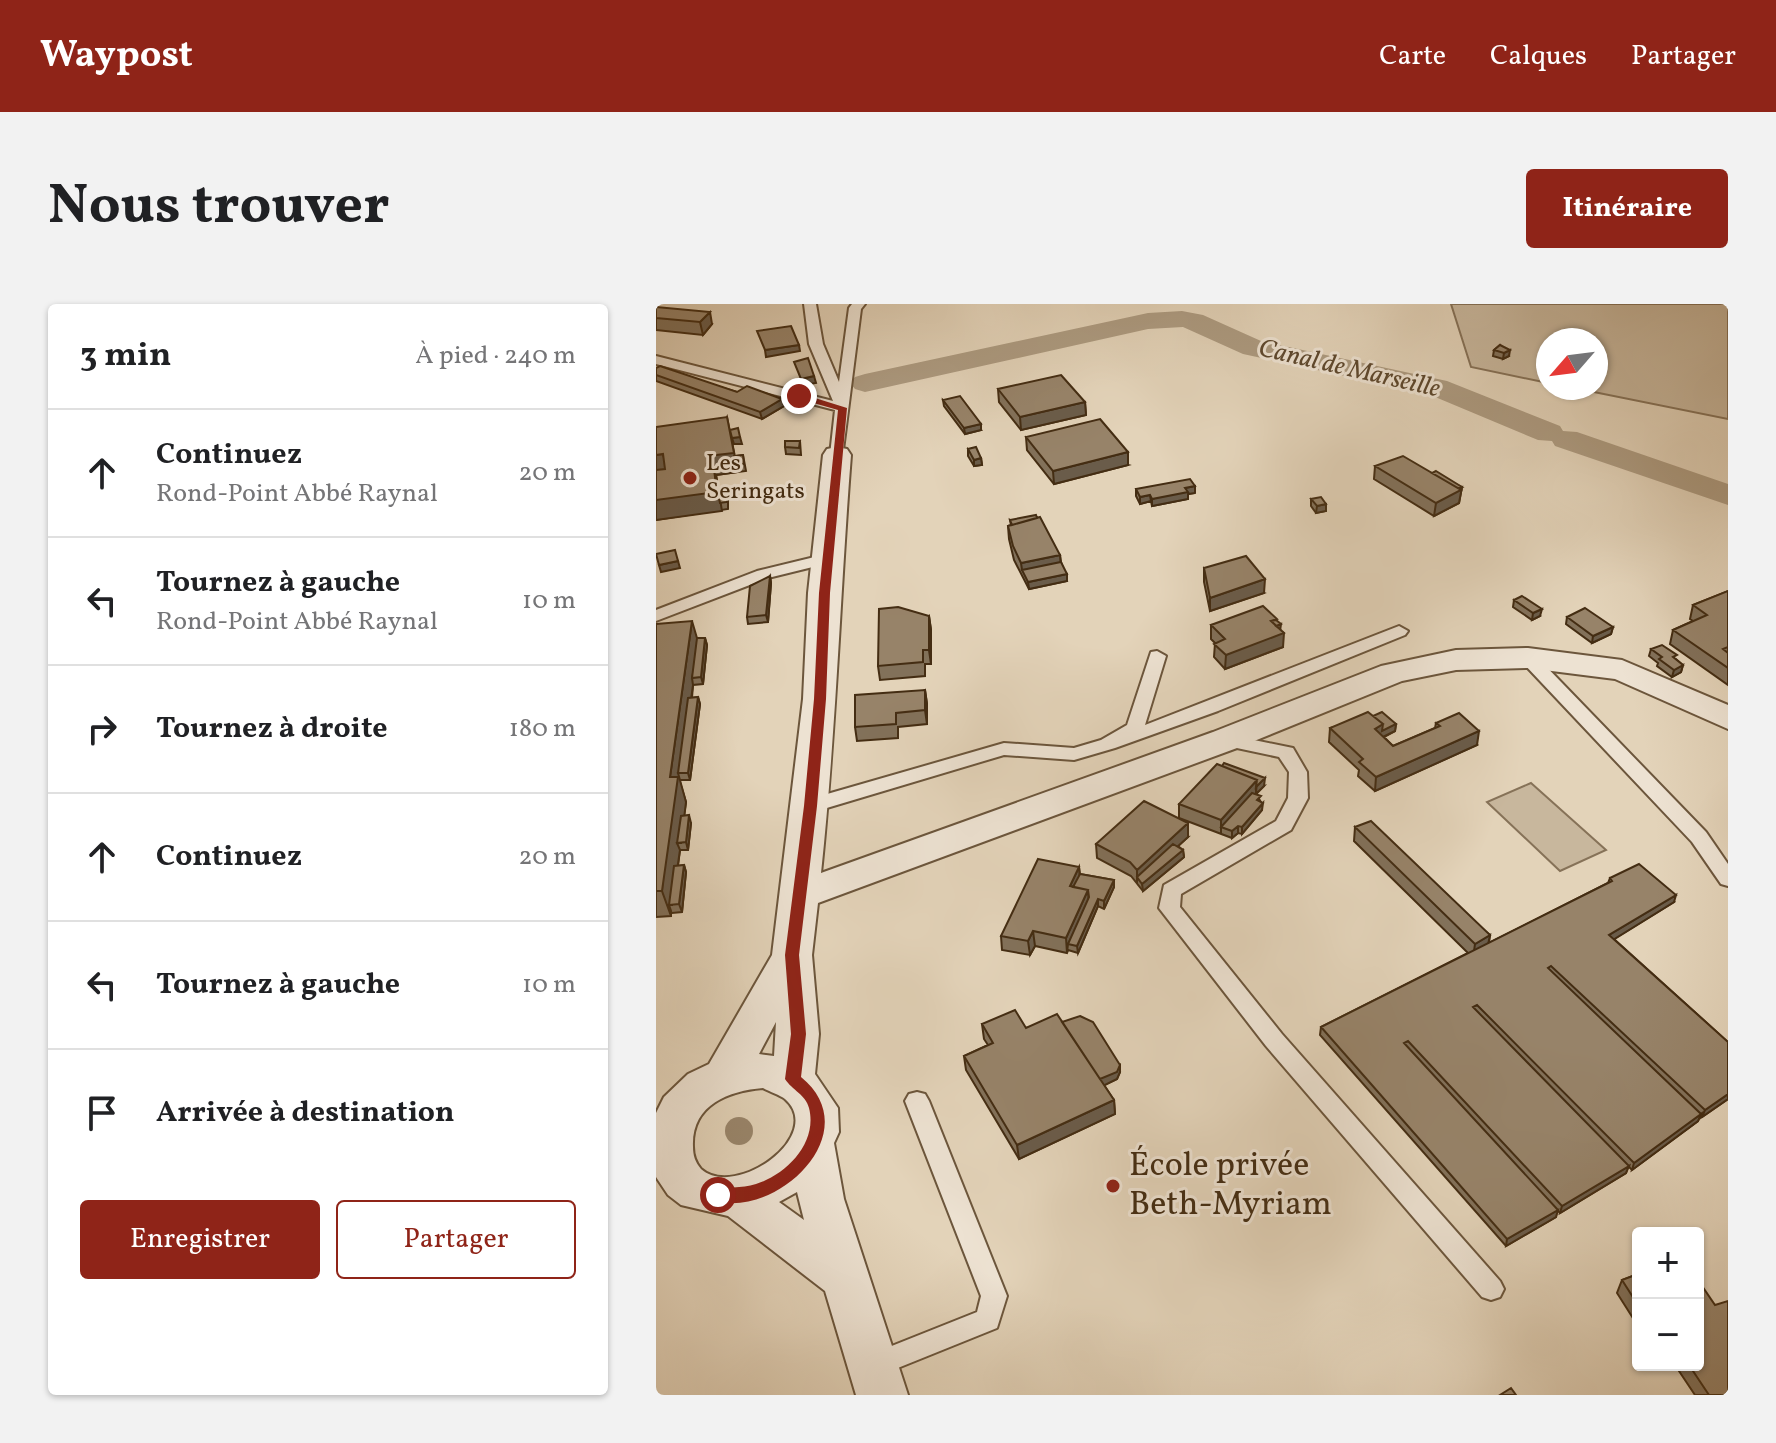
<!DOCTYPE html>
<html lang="fr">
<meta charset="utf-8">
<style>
body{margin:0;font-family:Vollkorn,serif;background:#f2f2f2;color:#202124}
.controls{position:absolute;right:24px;bottom:24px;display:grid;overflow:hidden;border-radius:8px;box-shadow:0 2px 6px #0004}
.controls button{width:72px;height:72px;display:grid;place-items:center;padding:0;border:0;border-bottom:2px solid #e0e0e0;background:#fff;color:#202124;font:40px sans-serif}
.compass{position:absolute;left:880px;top:24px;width:72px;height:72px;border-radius:50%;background:#fff;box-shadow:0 2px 6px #0004;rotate:242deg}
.stop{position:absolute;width:24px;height:24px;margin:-18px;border:6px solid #8f2418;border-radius:50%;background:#fff}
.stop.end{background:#8f2418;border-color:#fff;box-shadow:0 2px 8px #0008}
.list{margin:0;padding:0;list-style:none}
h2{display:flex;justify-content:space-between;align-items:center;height:104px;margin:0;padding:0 32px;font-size:34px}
h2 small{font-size:26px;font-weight:400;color:#757577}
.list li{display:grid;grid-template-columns:52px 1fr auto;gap:24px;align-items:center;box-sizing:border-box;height:128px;padding:0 32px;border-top:2px solid #e0e0e0}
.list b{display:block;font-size:30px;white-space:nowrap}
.list p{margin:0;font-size:26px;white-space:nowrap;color:#757577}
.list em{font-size:26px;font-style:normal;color:#757577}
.actions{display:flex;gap:16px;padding:24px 32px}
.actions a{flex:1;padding:18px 0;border:2px solid #8f2418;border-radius:8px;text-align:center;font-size:28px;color:#8f2418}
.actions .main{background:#8f2418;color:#fff}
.icon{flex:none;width:44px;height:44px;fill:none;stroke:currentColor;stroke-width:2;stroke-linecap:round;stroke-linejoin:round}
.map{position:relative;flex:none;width:1072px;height:1091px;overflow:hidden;border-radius:8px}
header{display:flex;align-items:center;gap:48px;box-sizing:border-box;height:112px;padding:0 40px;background:#8f2418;color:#fff}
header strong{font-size:38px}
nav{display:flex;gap:44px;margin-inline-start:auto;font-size:28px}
.intro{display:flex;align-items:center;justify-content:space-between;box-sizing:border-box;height:192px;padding:0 48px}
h1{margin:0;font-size:56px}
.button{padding:20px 36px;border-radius:8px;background:#8f2418;color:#fff;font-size:28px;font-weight:700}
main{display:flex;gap:48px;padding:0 48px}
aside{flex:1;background:#fff;border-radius:8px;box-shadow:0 2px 6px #0004}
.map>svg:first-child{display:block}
</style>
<header>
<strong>Waypost</strong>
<nav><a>Carte</a><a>Calques</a><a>Partager</a></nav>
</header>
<div class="intro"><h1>Nous trouver</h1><a class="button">Itinéraire</a></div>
<main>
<aside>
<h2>3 min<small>À pied · 240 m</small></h2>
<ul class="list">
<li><svg class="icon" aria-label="ahead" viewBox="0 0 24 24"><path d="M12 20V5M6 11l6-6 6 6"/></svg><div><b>Continuez</b><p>Rond-Point Abbé Raynal</p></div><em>20 m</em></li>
<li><svg class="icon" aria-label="left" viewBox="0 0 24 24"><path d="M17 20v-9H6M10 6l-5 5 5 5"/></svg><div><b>Tournez à gauche</b><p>Rond-Point Abbé Raynal</p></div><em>10 m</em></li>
<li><svg class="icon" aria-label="right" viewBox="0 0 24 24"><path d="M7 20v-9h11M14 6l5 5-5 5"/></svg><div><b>Tournez à droite</b></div><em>180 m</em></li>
<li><svg class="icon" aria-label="ahead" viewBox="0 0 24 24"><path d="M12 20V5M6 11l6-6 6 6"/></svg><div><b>Continuez</b></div><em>20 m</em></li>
<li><svg class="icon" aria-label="left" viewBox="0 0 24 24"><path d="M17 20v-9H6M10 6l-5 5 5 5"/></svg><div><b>Tournez à gauche</b></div><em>10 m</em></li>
<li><svg class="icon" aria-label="arrive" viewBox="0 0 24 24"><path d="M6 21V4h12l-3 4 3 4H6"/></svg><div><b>Arrivée à destination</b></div></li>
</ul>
<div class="actions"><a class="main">Enregistrer</a><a>Partager</a></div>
</aside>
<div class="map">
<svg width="1072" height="1091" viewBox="0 0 1072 1091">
<rect width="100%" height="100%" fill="#e3d3b9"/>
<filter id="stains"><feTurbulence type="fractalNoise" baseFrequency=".0025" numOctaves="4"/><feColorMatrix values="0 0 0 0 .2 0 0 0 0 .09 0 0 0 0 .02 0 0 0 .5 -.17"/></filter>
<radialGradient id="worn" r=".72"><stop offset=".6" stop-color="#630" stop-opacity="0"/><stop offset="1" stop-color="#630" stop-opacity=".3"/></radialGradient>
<!-- green -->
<path fill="#c8b79d" stroke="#867258" stroke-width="2" d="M795,0H1072V115L918,84H940V36H892V79L815,63Z
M875,479L950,546L904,567L831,498Z"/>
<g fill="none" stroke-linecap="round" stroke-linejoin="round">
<!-- canal -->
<path fill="#ad9b81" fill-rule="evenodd" d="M526,7L547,11L605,37L791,77L904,122L907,127L921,128L1072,180V201L899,142L896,137L882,136L772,90L587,50L527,23L492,25L209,88L199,85L194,79L199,73L209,70L492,9Z"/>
<defs>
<path id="lane" d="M148,0H160L167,40L183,78L193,4L196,0H209L205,5L186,154L181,155L174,151L179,106L0,60V52L177,97L153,40Z
M171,250L179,255L177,258L112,274L0,317V306L101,267Z
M743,322L752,327L749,331L562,407L459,444L418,456L348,451L154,509L144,502L147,497L348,439L418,444L445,436L471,421L495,348L501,347L510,352L489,421Z
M872,349L878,350L1050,528L1072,560V582L1065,580L1036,538L866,358L863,354Z
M569,430L637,444L651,468L652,494L635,526L525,590L524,603L626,730L844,977L848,985L844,993L835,996L826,993L610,742L503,604L508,581L620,517L632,494L633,468L623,453L562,440L560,436L562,432Z
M261,788L269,790L273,797L351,992L341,1024L217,1074L208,1071L204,1062L208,1053L321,1008L325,992L249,797L253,790Z"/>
<path id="street" d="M181,143L191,145L195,151C184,290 180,430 165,569L557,428L725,362L800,346L872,344L966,356L1072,401V425L959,375L872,364L800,366L746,377L581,444L162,599L156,651L163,730L159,770L182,804L183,828L178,839L188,895L252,1091H200L169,987L72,912L25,901L12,891L0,873V809L8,793L32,770L53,760L116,651L147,395L152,289L167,151L171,145ZM120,718L118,752L103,750ZM107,784C114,788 124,791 129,795C170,831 80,896 45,865C39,858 37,851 37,843C35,801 72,787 107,784ZM141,888L148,916L123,898Z"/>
</defs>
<!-- lane casing -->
<use href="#lane" stroke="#6c563c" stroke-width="4"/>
<!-- street casing -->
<use href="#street" stroke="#6c563c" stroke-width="4"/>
<!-- lane -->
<use href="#lane" fill="#ede2d2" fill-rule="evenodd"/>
<!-- street -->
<use href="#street" fill="#ede2d2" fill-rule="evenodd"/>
</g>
<!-- trees -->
<circle fill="#9a876d" cx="83" cy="827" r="14"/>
<!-- wall -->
<path fill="#82715a" stroke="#442d13" stroke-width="2" d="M0,3L56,20L47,31L0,26Z
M844,41L853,52L847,55L837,52L838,46Z
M0,64L81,88L126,95L128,102L106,115L0,77Z
M342,85L429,98L430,111L365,126L343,98Z
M287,96L325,126L309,130L288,102Z
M0,123L79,152L87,151L90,167L60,171L63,190L72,196V205L0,216Z
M370,133L472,161L398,180L371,146Z
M144,137L145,151L130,150L129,143Z
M312,145L325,154L326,161L318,162L312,152Z
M719,162L776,169L806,183L803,199L778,212L718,175Z
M480,185L539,189L532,190V195L496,202L495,197L484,200L480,192Z
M655,195L670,200V207L660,209L655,202Z
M354,216L404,251L405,258L411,277L373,285L358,256L353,235L352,222L355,221Z
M548,264L608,289L554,307L548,278Z
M114,272L115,279L112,318L92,320L91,313Z
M1072,287V381L1014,340L1017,326L1037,317L1034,315L1037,301Z
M858,296L884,312L876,316L857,303Z
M273,312L275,326V360H269V372L224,376L222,362Z
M911,313L957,323L955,330L936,339L910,320Z
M621,317L624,326L627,343L569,365L558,353L559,339L555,335V321Z
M0,320L41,334H49L51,341L47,380L37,381L36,394L42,393L44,400L34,476H24V478L30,498L28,512L35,519L32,546H24L22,562L28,561L30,568L26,608L16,609L15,608V612L0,613Z
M995,345L1020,355L1027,361L1025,368L1016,373L1001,362L1002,359L993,352Z
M269,386L271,400V420L242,423V434L201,437L199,423Z
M717,412L740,420L739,427L728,433L737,442L779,424L780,419L821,441L719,487L702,472L703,466L673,438L674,424Z
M608,482L600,490L605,498L606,506L586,530L582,529L576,534L523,514V500Z
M699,523L834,631L833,639L952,579L954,574L1018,598L958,635L1072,738V795L1046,813L1044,812L1042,817L976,866L972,862L970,869L904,909L901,906L900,913L850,942L664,731L665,723L812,649L698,537Z
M532,533L522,542L527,546L528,553L487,587L475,572L441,554L440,540Z
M423,563L424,570L458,576V583L448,605L442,602L422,649L412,646L411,649L379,642L374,651L346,646L345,632Z
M406,718L464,768L461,775L448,781L458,796L459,810L363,855L310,766L308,752L332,741L328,735L326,720L370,724Z
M982,970V1022L961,989L966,976Z
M1059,1001L1072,1091H1039L1019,1061H1042Z"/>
<!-- shaded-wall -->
<path fill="#6a5c4a" stroke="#442d13" stroke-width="2" d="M54,8L56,20L47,31L44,18Z
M143,41L144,47L110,53L109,46Z
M854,46L853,52L847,55L848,49Z
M158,72L160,79L146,81L145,75Z
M126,95L128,102L106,115L104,108Z
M429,98L430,111L365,126L364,113Z
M71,113L82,168L60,171L66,207L0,216V196L51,159L52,152Z
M325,120V126L309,130L308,124Z
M84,133L86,140H78L76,134Z
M472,148V161L398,180L397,167Z
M7,150L12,169L0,170V151Z
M325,154L326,161L318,162V156Z
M539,182V189L532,190V195L496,202V195L529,184Z
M806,183L803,199L778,212L780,199L796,187Z
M494,191L495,197L484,200V193Z
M670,200V207L660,209L661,202Z
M404,251L405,265L366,266L365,259Z
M22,257L24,264L5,268L3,261Z
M411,270V277L373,285L372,278Z
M114,272L115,279L112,318L110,311Z
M609,275L608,289L554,307V294Z
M886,305L884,312L876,316L877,309Z
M273,312L275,326V360L273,346Z
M36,317L43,341L36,374L37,381L25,469H22L30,498L25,539H21L24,546L16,601H13L15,607V612L6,587L14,473Z
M625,320L624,327L628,329L627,343L569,365L570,351Z
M957,323L955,330L936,339L937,332Z
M49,334L51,341L47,380L45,373Z
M1027,361L1025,368L1016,373L1018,366Z
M269,386L271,400V420L269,406Z
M42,393L44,400L34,476L32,469Z
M727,420H740L739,427L725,434L719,425Z
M823,427L821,441L719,487L720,473Z
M609,474L608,482L600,490V483Z
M601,476L600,490L565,523V530V516Z
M607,499L606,506L586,530V523Z
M33,511L35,519L32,546L30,538Z
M532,519V533L484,577L481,573V580V566Z
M582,522V529L576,534V527Z
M527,546L528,553L487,587L486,580Z
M28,561L30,568L26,608L23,600Z
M423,563L424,577L418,590L414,582Z
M458,576V583L448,605V597Z
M432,586L433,601L412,640L411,649L410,634Z
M1020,591L1018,598L952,639L953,631Z
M442,595V602L422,649L421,642Z
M377,627L379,642L374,651L372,637Z
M834,631L831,646L817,654L819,640Z
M464,761V768L461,775L443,784L442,776Z
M1072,790V795L1046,813L1049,806Z
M458,796L459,810L363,855L361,841Z
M1045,810L1042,817L976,866L978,859Z
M973,862L970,869L904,909L906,902Z
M902,906L900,913L850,942L851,935Z"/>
<!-- building -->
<path fill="#978369" stroke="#442d13" stroke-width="2" d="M0,3L54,8L44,18L0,14Z
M135,22L143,41L109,46L101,27Z
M844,41L854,46L848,49L838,46Z
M152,54L158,72L145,75L138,58Z
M4,62L81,88L91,82L126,95L104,108L0,71V64Z
M405,71L429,98L364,113L342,85Z
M304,92L325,120L308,124L287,96Z
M71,113L78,149L52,152L51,159L57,158L61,188L0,196V166L9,165L7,150L0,151V123Z
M444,115L472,148L397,167L370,133Z
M82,124L84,133L76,134L74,126Z
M129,137H144L143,144L129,143Z
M320,143L325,154L318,156L312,145Z
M87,151L88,160L80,161L78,152Z
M747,152L805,186L780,199L719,162Z
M780,167L806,183L802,184L776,169Z
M534,175L539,182L529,184L532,188L496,195L494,191L484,193L480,185Z
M70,189L71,198L64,199L62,190Z
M665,193L670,200L661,202L655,195Z
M380,211L381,214L356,221L354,216Z
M384,213L404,251L365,259L357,242L352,222Z
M19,246L22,257L3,261L0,250Z
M590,252L609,275L554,294L548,264Z
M405,258L411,270L372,278L366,266Z
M114,272L110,311L91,313L94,282Z
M1072,287V343L1067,345L1072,349V364L1017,326L1051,311L1037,301Z
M866,292L886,305L877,309L858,296Z
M607,302L621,315L615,317L628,329L570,351L558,340L569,335L555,321Z
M242,303L273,312V346H267V358L222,362L223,305Z
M929,304L957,323L937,332L911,313Z
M620,316L625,320L620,322L625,326L615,317Z
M36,317L14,473H22L6,587H0V320Z
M41,334H49L45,373L36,374Z
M1006,341L1021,351L1017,353L1027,361L1018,366L1003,355L1006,353L995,345Z
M269,386V406L240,409V420L199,423V391Z
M42,393L32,469H22L32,394Z
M712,408L727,420L719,425L737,442L784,422L780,419L803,409L823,427L720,473L703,458L707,455L674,424Z
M726,408L740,420L726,427L727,420L717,412Z
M568,459L609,474L600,483L601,476L566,462Z
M561,460L601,476L565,516L523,500Z
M596,489L605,492L601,496L607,499L586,523L582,522L576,527L565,523Z
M488,497L532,519L481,566L474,558L440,540Z
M33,511L30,538L21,539L25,512Z
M715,517L834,631L819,640L699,523Z
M517,540L527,546L486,580L481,573Z
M382,555L423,563L414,582L432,586L410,634L377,627L372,637L345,632Z
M983,560L1020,591L953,631L1072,738V790L1049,806L895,662L892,664L1045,810L978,859L821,701L817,703L973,862L906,902L752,737L748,739L902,906L851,935L665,723L956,577L954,574Z
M28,561L23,600L13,601L18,562Z
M424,570L458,576L448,597L442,595L421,642L412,640L433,593L432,586L417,583Z
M359,706L370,724L401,710L458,796L361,841L308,752L337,739L326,720Z
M424,712L437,718L464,761L461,768L444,775L406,718Z
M982,970V1001L966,976Z
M1042,976L1059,1001L1072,997V1091H1053L1033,1061H1042Z
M855,1084L860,1091H844Z"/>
<!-- route -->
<path fill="#8f2418" d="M143,89L191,104L174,289L170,395L161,502L143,651L150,730L145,773C213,828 120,917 56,896V887C70,882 85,885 100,880C130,871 162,839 153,804C150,791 136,786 129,775L135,730L129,651L148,502L158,395L163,289L182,106L140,94Z"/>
<!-- markers -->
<g fill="#8f2418" stroke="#ede2d2" stroke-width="3">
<circle cx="34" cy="174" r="8"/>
<circle cx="457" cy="882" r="8"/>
</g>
<g text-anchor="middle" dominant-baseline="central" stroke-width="6" stroke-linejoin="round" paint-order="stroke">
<!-- far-poi labels -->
<g font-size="24" fill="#442d13" stroke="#ede2d2" text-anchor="start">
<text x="50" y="160">Les<tspan x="50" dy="28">Seringats</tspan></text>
</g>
<!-- far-water labels -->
<g font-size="26" font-style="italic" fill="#5e482e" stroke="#ede2d2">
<text transform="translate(693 65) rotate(13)">Canal de Marseille</text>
</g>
<!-- near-poi labels -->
<g font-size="34" fill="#442d13" stroke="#ede2d2" text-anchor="start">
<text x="473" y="862">École privée<tspan x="473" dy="39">Beth-Myriam</tspan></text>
</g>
</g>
<rect width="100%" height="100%" filter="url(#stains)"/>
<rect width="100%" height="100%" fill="url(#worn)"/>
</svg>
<div class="controls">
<button>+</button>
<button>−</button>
</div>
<svg class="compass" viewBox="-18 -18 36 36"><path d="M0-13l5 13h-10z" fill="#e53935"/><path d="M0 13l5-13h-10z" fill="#757577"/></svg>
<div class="stop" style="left:62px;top:891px"></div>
<div class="stop end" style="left:143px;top:92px"></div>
</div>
</main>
